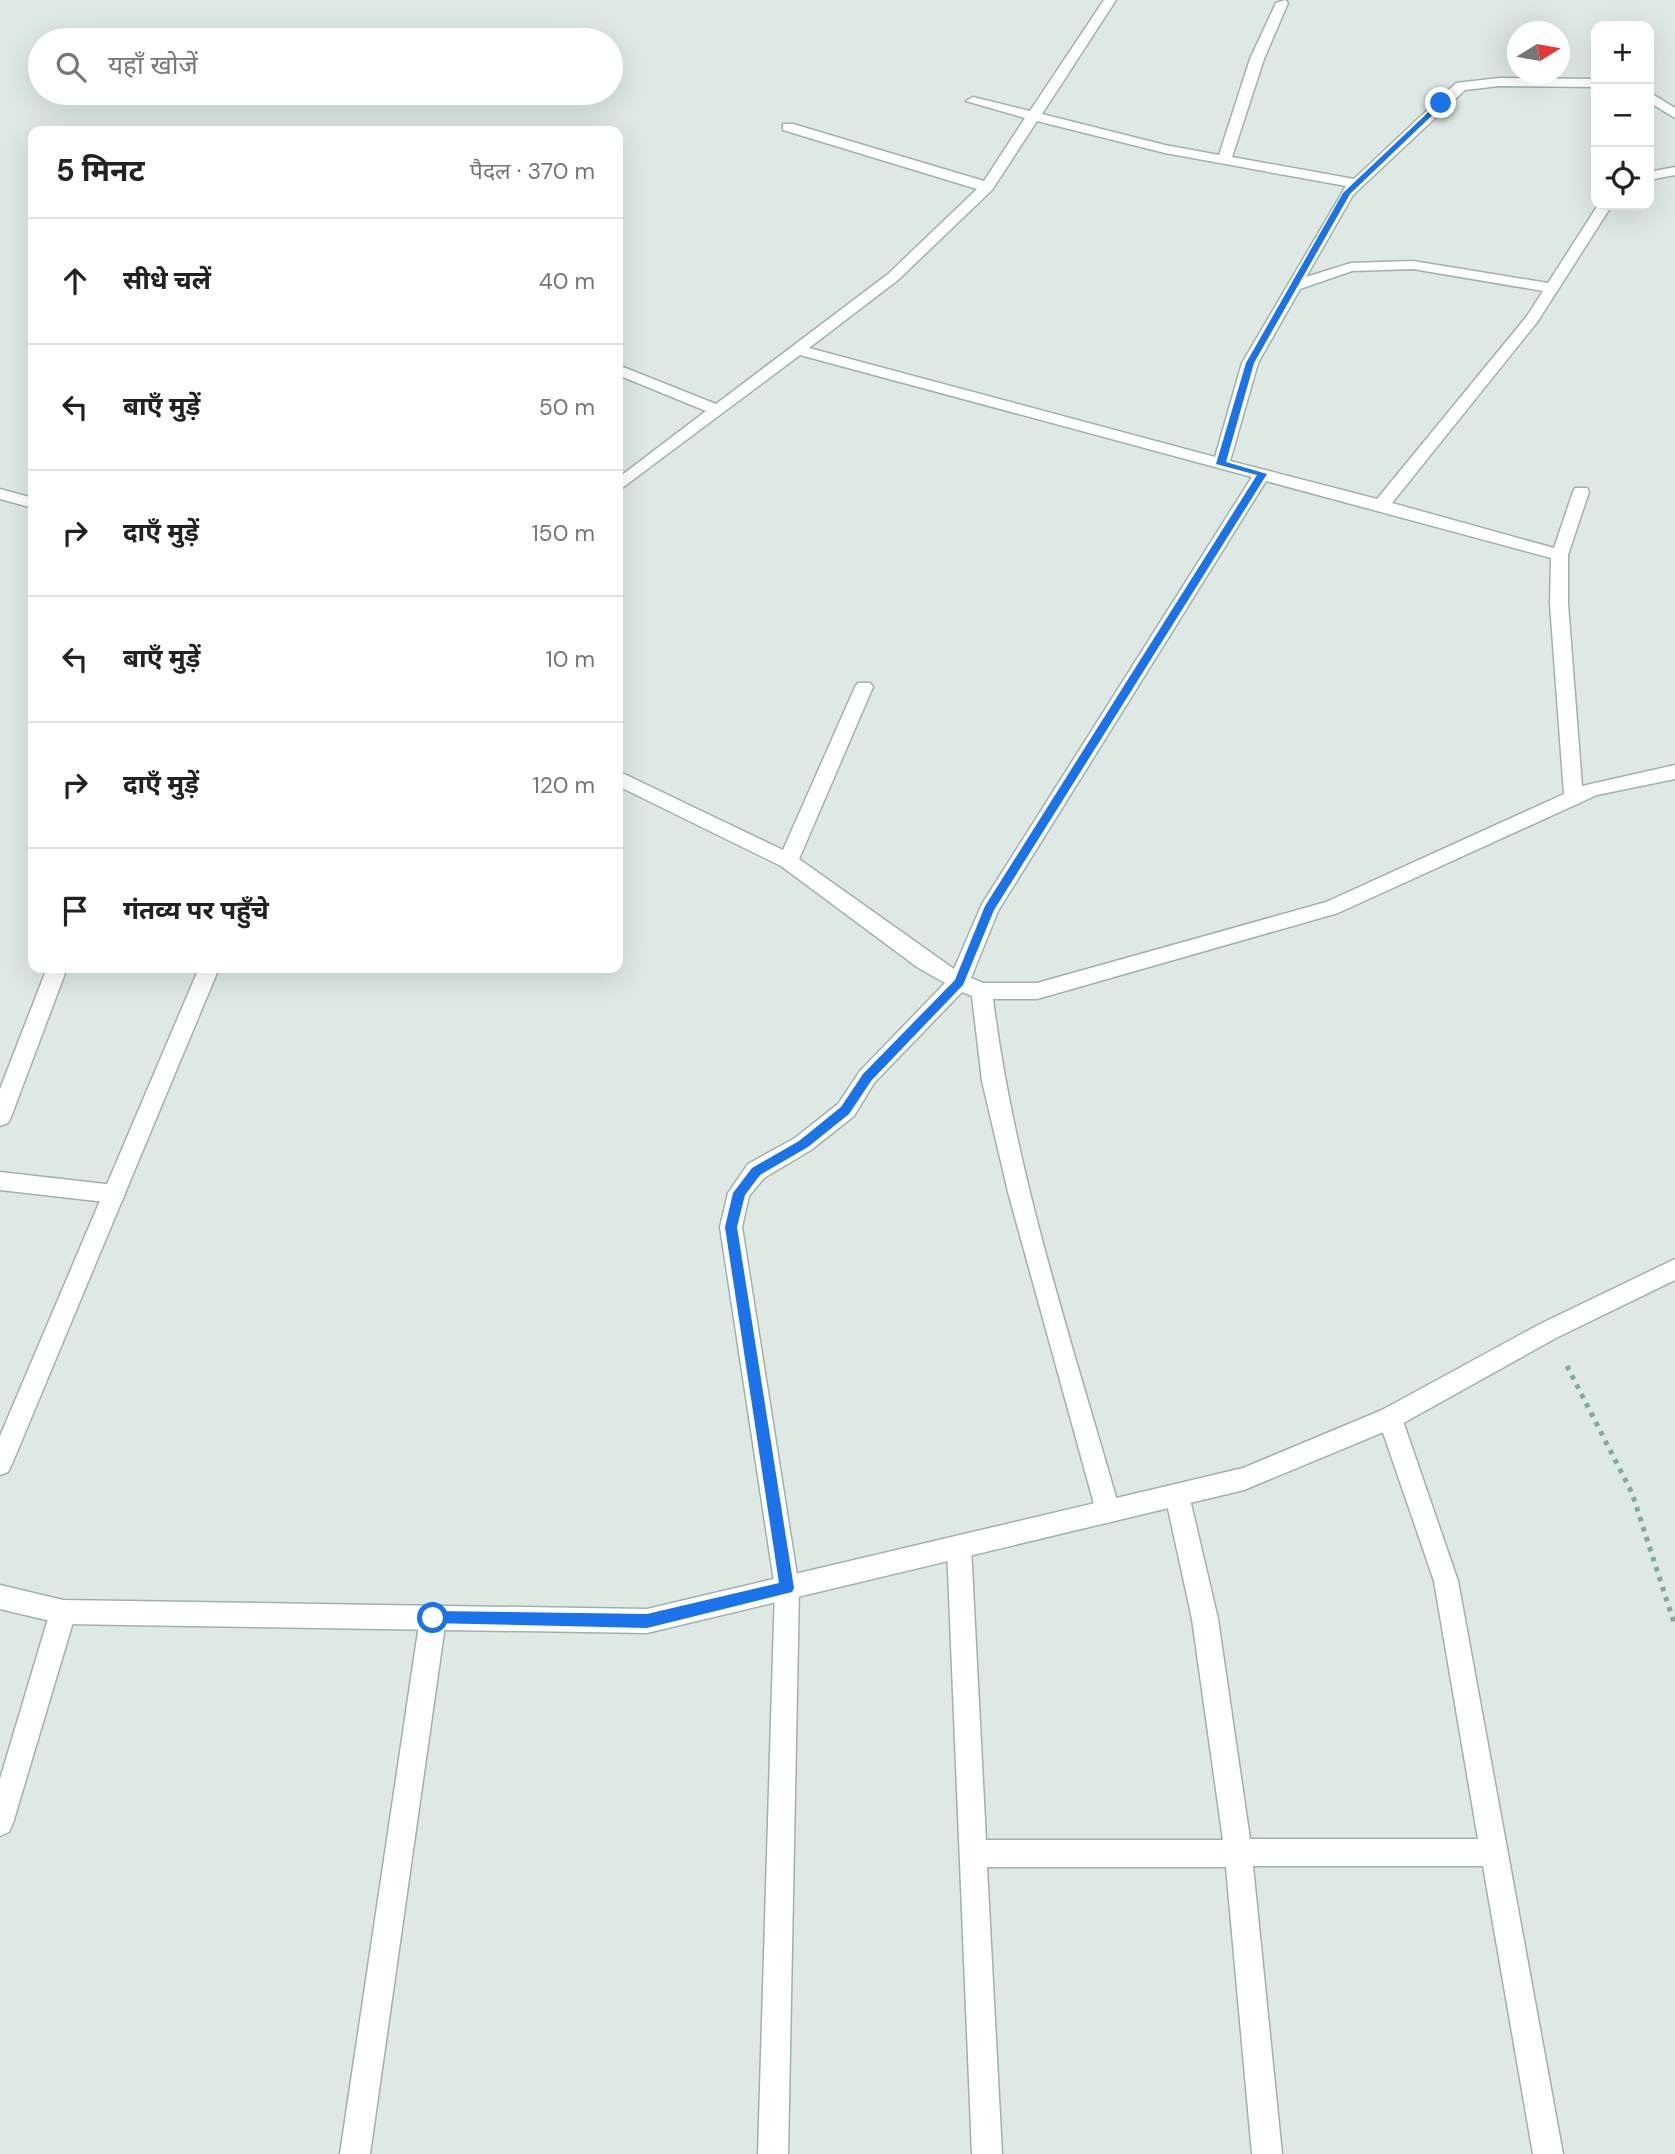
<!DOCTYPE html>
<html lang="hi">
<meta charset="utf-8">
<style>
body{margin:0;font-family:"DM Sans","Noto Sans Devanagari",sans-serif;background:#f2f2f2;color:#222}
.controls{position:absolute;right:21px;top:21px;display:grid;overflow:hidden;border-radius:14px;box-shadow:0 7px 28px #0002}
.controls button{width:63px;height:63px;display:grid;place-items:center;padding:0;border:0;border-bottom:2px solid #e0e0e0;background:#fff;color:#222;font:35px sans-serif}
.compass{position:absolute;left:1507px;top:21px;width:63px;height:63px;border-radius:50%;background:#fff;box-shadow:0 7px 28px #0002;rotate:79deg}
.stop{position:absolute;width:21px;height:21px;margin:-16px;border:5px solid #1a73e8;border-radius:50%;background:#fff}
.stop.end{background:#1a73e8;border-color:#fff;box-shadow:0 2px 7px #0008}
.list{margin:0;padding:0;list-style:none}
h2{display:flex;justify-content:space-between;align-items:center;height:91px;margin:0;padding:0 28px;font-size:30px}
h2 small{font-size:23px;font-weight:400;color:#767676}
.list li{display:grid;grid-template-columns:46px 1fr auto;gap:21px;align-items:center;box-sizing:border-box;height:126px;padding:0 28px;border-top:2px solid #e0e0e0}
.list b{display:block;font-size:26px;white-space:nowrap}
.list em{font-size:23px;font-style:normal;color:#767676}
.icon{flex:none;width:38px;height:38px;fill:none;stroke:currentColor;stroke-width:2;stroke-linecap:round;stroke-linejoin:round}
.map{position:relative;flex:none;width:1675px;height:2154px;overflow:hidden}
.search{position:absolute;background:#fff;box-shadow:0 7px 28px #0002;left:28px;top:28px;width:595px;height:77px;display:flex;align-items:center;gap:18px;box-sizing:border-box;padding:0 24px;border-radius:38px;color:#767676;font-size:26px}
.panel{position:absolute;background:#fff;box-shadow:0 7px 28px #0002;left:28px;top:126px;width:595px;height:847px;border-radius:14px}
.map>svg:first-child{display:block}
</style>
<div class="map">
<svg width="1675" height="2154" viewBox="0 0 1675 2154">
<rect width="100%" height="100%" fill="#dee9e4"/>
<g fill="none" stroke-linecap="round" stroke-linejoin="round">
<defs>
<path id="service" d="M47,968H67L11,1117L8,1123L0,1126V1089Z
M0,1172L114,1185L122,1187L125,1194L122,1201L114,1203L0,1190Z"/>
<path id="minor" d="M1104,0H1116L1042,114L1165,145L1219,155L1250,59L1276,3L1285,0L1288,3L1264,59L1232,157L1354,179L1456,83L1499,78L1596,79V87L1499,86L1465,90L1353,195L1306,277L1351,263L1413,261L1548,283L1598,205H1612L1538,321L1392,503L1554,548L1573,492L1575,488H1587L1589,492L1568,555V604L1582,786L1675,765V779L1597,795L1338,913L1037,999H993C1015,1174 1072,1342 1120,1511L1117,1519L1108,1523L1099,1519L1096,1511L1008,1192L982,1081L972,996L962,992L874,1083L854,1116L811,1150L764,1178L749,1196L742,1227L799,1588L788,2154H758L775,1588L720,1227L728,1193L748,1164L795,1138L838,1104L860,1071L945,983L917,967L781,866L618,786V771L783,850L855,687L858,683H870L873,687L799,859L954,969L982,904L1252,477L800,355L618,491V478L706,411L618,375V365L716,404L888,274L977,189L783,130V124H793L984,181L1025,118L966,101L973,97L1030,111ZM1037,121L1165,153L1346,186L1242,363L1215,457L809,348L898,280L992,190ZM1413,269L1543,291L1527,316L1377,499L1230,461L1258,363L1300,289L1352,271ZM1266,481L1551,558L1550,604L1564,794L1326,902L1037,983H983L971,978L998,911Z
M1649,92L1675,108V118L1649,102Z
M1675,167V175L1649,180V172Z
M0,489L33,498V508L0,499Z
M199,968H219L12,1464L8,1472L0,1475V1436Z
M1390,1407L1398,1410L1402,1418L1458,1581L1563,2154H1533L1483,1866H1253L1282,2154H1252L1226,1867H987L1002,2154H972L947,1547L950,1539L959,1535L968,1539L971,1547L986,1840H1223L1192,1619L1165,1495L1168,1487L1177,1484L1186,1487L1189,1495L1218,1619L1250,1839H1478L1434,1581L1378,1418L1382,1410Z
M63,1600L72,1603L76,1612L13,1823L9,1832L0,1836V1779L50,1612L54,1603Z
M433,1606L442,1609L446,1618L370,2154H340L420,1618L424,1609Z"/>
<path id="tertiary" d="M1675,1259V1280L1556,1338L1398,1426L1244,1490L647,1633L63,1624L0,1609V1585L63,1600L647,1609L1243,1468L1382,1410L1540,1324Z"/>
</defs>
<!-- service casing -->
<use href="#service" stroke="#a2b0ab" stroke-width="3"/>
<!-- minor casing -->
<use href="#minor" stroke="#a2b0ab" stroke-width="3"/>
<!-- tertiary casing -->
<use href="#tertiary" stroke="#a2b0ab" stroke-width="3"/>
<!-- path -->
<path stroke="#80aa9e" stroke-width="5" stroke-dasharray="4.5 6" stroke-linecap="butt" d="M1567,1366L1632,1493L1675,1626"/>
<!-- service -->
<use href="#service" fill="#fff" fill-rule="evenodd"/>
<!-- minor -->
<use href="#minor" fill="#fff" fill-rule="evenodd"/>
<!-- tertiary -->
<use href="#tertiary" fill="#fff" fill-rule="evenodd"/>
</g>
<!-- route -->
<path fill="#1a73e8" d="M1439,102L1445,103L1350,194L1254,363L1226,462L1267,474L994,910L963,985L871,1081L849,1114L808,1147L760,1175L745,1195L737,1227L794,1588L792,1592L647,1628L428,1623V1613L433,1611L647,1614L779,1583L725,1227L733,1193L752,1168L799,1141L841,1107L863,1074L955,980L985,906L1257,475L1216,464L1246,363L1343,193Z"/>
</svg>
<div class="controls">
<button>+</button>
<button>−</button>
<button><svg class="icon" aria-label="locate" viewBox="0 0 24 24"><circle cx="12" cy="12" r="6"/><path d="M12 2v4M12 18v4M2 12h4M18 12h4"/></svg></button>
</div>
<svg class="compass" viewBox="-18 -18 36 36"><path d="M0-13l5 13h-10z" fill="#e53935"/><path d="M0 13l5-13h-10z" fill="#767676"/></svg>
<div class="stop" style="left:433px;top:1618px"></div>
<div class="stop end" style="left:1441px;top:103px"></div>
<div class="search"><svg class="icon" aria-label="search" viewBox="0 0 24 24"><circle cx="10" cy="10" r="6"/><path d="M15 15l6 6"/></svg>यहाँ खोजें</div>
<section class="panel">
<h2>5 मिनट<small>पैदल · 370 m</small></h2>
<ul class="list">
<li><svg class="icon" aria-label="ahead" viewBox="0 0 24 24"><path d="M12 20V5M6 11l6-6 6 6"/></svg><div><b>सीधे चलें</b></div><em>40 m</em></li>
<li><svg class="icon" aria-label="left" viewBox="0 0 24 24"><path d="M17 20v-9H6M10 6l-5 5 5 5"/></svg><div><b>बाएँ मुड़ें</b></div><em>50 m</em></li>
<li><svg class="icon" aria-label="right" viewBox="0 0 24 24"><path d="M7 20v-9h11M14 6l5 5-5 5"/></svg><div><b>दाएँ मुड़ें</b></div><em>150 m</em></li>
<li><svg class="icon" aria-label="left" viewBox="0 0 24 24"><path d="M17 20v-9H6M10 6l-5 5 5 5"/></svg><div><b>बाएँ मुड़ें</b></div><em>10 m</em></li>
<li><svg class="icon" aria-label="right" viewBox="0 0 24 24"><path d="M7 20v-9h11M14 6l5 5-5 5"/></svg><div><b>दाएँ मुड़ें</b></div><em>120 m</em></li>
<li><svg class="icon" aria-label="arrive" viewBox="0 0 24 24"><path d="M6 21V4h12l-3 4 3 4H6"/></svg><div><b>गंतव्य पर पहुँचे</b></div></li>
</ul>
</section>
</div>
